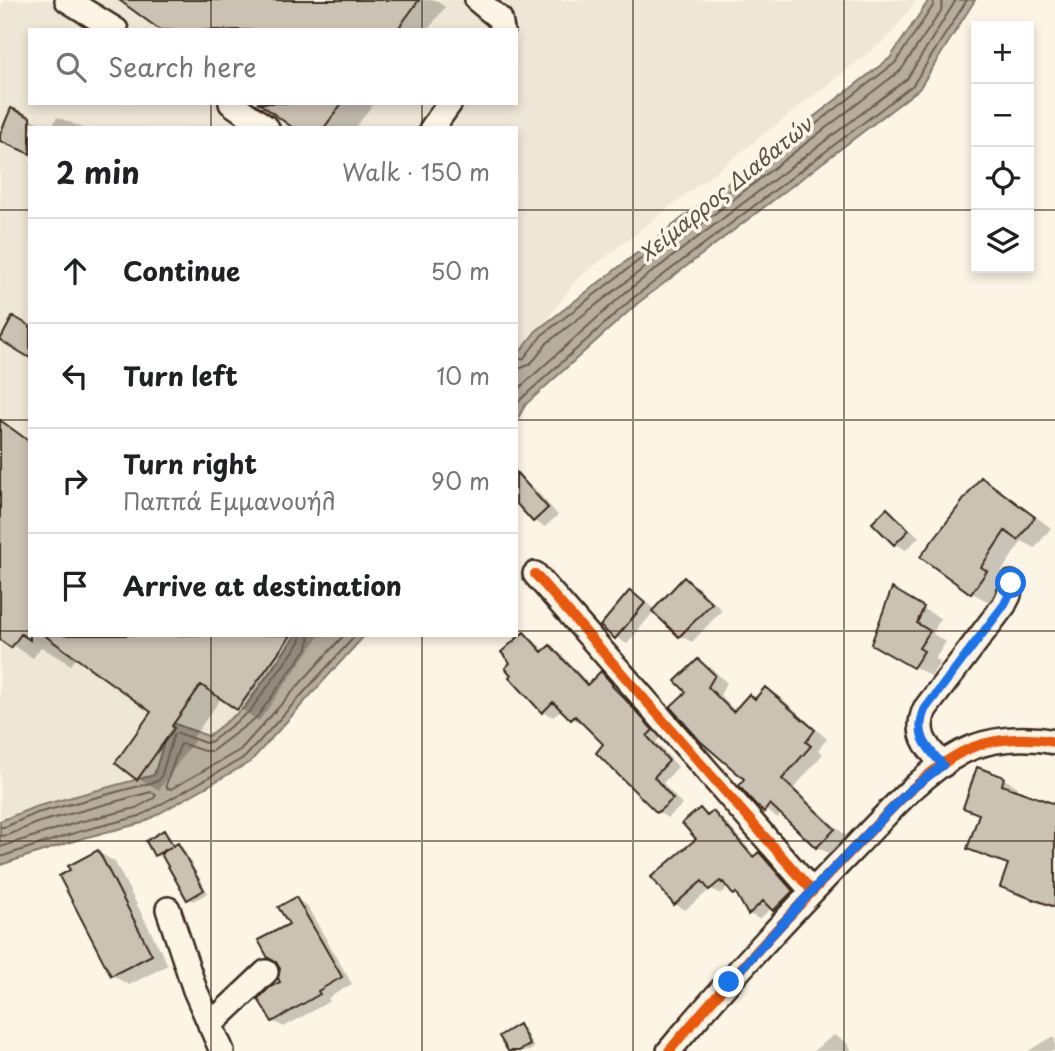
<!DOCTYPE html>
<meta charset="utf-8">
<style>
body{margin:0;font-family:"Playpen Sans",sans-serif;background:#f2f2f2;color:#202124}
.controls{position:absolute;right:21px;top:21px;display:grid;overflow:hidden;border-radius:0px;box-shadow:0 4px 10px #0003}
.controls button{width:63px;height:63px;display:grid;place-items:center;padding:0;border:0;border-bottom:2px solid #e0e0e0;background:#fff;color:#202124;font:35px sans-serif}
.stop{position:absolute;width:21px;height:21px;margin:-16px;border:5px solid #1a73e8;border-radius:50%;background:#fff}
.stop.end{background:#1a73e8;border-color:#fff;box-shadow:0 2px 7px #0008}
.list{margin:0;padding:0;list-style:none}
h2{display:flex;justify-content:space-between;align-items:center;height:91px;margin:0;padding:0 28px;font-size:30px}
h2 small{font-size:23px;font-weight:400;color:#757577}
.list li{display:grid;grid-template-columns:46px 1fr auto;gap:21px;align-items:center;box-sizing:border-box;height:105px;padding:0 28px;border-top:2px solid #e0e0e0}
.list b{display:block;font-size:26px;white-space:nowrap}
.list p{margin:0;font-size:23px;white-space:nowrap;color:#757577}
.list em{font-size:23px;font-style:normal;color:#757577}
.icon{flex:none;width:38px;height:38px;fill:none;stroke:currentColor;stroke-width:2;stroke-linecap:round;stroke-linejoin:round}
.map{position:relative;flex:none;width:1055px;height:1051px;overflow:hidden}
.search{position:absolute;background:#fff;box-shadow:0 4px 10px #0003;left:28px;top:28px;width:490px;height:77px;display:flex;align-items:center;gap:18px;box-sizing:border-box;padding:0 24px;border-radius:0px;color:#757577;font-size:26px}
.panel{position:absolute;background:#fff;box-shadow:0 4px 10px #0003;left:28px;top:126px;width:490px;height:511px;border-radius:0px}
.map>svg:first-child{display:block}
</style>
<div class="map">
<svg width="1055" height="1051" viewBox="0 0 1055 1051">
<rect width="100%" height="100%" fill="#fcf5e5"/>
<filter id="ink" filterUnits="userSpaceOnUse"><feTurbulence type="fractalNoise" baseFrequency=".0143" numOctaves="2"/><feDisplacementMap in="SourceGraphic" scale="14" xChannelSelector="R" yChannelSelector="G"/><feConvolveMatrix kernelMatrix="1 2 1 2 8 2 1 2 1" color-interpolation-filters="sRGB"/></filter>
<g filter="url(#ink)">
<!-- built -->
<path fill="#eee6d6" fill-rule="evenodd" d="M5,0H916L889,37L576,280L516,362V128H30V635H327L247,722L146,778L0,818V8ZM30,30H516V103H30Z"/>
<!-- water -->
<path fill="#b7ad9e" stroke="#85796b" stroke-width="2" d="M929,0H975L919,89L638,303L525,405L516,422V357L536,331L890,58Z
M296,635H365L250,762L142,823L83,838L0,865V821L35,807L154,775L170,722L208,736L245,707Z"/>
<!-- shadow -->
<path fill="#0003" d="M122,0H435L445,7L428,30H163Z
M262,103H374L355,128H296Z
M12,111L51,128H30L0,139Z
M57,117L83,128H52Z
M4,425L30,441V635H320L259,721L222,697L192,739L194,741L159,790L138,778L117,763L154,712L77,657L71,665L41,647L33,658L0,637V432Z
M982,479L999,489L1051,528L1035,548L1022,541L997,578L1003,582L989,602L972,593Z
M523,482L534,488L558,515L545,527L534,521Z
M887,510L898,517L919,537L906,550L895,544Z
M684,579L695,585L722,610L692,642L681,636L654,611L627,644L616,637L631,593L642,599L655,610Z
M892,591L940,618L933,634L946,642L935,659L940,662L931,676L873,644Z
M525,634L534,640L545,652L550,647L560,653L590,685L601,673L611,679L622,691L620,693L635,707L662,736L656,742L678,767L663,783L682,805L668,818L658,812L606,744L584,722L582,724L572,718L562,709L553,717L543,712L513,663Z
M698,661L711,668L727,683L720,695L736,712L756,700L766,689L779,696L827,739L818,750L823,754L794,788L847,837L830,854L817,847L781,813L778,818L765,810L747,778L688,692Z
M978,770L1004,779L1018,787L1016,792L1055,806V908L1016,895L1002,886L1009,866L983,856L969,848L980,816L965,808Z
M700,810L710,816L713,813L723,819L756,857L759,854L770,860L802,897L784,916L772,908L759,919L749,914L740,897L734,893L729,887L721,894L711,889L685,910L675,904L698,839Z
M164,832L169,835L176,846L178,845L183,848L208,893L193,901L188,898L164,856L161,858L156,855Z
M98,852L115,862L168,965L129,985L112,975Z
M296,899L307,906L352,984L328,998L330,1001L284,1027L273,1021L282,982Z
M519,1026L524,1029L534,1048L529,1051H510Z
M834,1035L846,1042L852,1051H813Z
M1052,1037L1055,1039V1051H1028Z"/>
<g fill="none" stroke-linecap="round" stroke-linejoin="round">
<!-- shore -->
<path stroke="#6d5e51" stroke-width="2" d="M516,360L524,358L542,335L895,63L933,6L934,0
M516,369C532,368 539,353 548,342L901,70L941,11L943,0
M516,391L627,291L907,79L956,0
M516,406L521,399L633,298L913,85L967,0
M310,635L308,647L257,717L212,751H204L183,744L180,745L166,785L167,788L171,789L240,750L344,635
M0,827H5L37,813L158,781L161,777L174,734L178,733L205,743L212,741L250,711L300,642L301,635
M0,836L8,835L40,822L151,792L156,795L154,798L136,808L79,822L0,847
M0,857L81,831L140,816L245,757L356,635"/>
</g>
<!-- building -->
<path fill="#ccc2b3" stroke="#3b2a1e" stroke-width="2" d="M119,0H419L397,30H160Z
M259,103H342L324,128H293Z
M11,108L30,117V154L0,141V134Z
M13,316L30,326V358L0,340Z
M0,420L30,442V640L21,634L11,648L0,640Z
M516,472L548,508L533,522L516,503Z
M981,477L1035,517L1018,540L1005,531L981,567L987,571L971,594L920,557Z
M887,508L909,530L894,545L872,523Z
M684,577L712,603L679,637L652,611Z
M892,588L924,607L917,623L930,631L919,648L924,651L913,668L871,644Z
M630,590L645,603L615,639L600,626Z
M524,632L542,652L550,645L587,685L601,671L613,685L612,686L625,699L653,730L647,736L669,761L654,777L673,799L657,813L596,753L603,744L575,716L571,720L553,702L542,713L509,677L511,675L505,668L510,663L501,652Z
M44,635H291L237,710L201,685L172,726L174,728L137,780L115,763L151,712Z
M698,659L715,675L708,687L733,712L749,694L755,699L765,687L815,730L806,742L811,746L782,779L835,829L816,848L770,804L764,812L756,805L739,786L744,779L700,741L670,707L686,692L675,681Z
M977,767L1004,777L1002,785L1055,804V907L1000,887L1008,864L967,849L979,814L963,808Z
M700,808L707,816L713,811L753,857L759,852L793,891L773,911L763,901L748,915L736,893L733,895L723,882L722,883L720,881L709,890L702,881L674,905L651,877L696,839L682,823Z
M164,830L173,846L178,843L204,890L187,900L161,854L171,847L154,856L146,841Z
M98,850L152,955L111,976L59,876L70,870L68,866Z
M296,897L342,977L318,991L320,994L272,1022L258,999L270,987L280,982L278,978L280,969L276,962L268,958L258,940L289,924L278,907Z
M519,1024L530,1045L519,1051H508L499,1036Z"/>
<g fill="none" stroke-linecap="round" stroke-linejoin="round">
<defs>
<path id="minor" d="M67,0L116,30
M477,0L500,19L502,30
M231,103L267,128
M432,128L450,103
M535,574L812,891
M943,765C927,747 914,734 925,709L1004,605L1009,595L1011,583
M168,909L195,990L222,1051
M210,1025L266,972
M669,1051C728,980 791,913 855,847C886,815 922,773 962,752C989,738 1025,736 1055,742"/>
</defs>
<!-- minor casing -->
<use href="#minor" stroke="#3b2a1e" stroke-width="28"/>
<!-- minor -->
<use href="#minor" stroke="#fcf5e5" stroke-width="23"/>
<defs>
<path id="cycleway" d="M535,574L812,891
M669,1051C728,980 791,913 855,847C886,815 922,773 962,752C989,738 1025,736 1055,742"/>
</defs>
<!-- cycleway casing -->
<use href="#cycleway" stroke="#fcf5e5" stroke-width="15"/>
<!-- cycleway -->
<use href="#cycleway" stroke="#e8590c" stroke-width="10"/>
</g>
</g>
<g fill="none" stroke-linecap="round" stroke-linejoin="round" filter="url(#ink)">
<!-- route -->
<path stroke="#1a73e8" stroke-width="9" d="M729,982L812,891L910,790L943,765C926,747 914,734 925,709L1004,605L1009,595L1011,583"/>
</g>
<!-- grid -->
<path fill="none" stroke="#3b2a1e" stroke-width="2" stroke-opacity="0.55" d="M211,0V30M422,0V30M633,0V1051M844,0V1051M211,103V128M422,103V128M0,210H30M516,210H976M1029,210H1055M0,420H30M516,420H1055M0,631H30M516,631H1055M211,635V1051M422,635V1051M0,841H1055"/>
<g text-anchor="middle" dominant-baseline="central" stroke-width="7" stroke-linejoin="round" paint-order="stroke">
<!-- water labels -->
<g font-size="21" font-style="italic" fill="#605144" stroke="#fcf5e5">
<text transform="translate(725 188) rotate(-39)">Χείμαρρος Διαβατών</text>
</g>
</g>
</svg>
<div class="controls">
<button>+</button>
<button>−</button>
<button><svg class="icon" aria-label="locate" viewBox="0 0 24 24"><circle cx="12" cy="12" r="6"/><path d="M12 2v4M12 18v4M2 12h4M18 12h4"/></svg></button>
<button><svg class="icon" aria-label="layers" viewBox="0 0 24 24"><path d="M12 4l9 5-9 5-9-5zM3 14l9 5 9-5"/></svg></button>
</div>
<div class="stop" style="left:1011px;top:583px"></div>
<div class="stop end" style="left:729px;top:982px"></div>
<div class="search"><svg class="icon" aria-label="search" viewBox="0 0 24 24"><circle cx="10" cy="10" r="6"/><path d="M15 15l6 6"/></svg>Search here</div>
<section class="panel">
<h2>2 min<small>Walk · 150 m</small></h2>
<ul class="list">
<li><svg class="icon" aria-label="ahead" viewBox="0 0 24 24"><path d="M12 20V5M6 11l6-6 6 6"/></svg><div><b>Continue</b></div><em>50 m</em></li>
<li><svg class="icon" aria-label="left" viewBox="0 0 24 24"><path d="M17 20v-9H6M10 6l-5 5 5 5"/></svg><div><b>Turn left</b></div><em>10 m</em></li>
<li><svg class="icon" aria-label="right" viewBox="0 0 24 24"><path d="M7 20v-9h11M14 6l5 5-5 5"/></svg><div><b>Turn right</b><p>Παππά Εμμανουήλ</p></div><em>90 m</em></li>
<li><svg class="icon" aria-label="arrive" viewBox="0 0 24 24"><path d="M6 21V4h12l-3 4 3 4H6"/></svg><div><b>Arrive at destination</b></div></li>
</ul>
</section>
</div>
